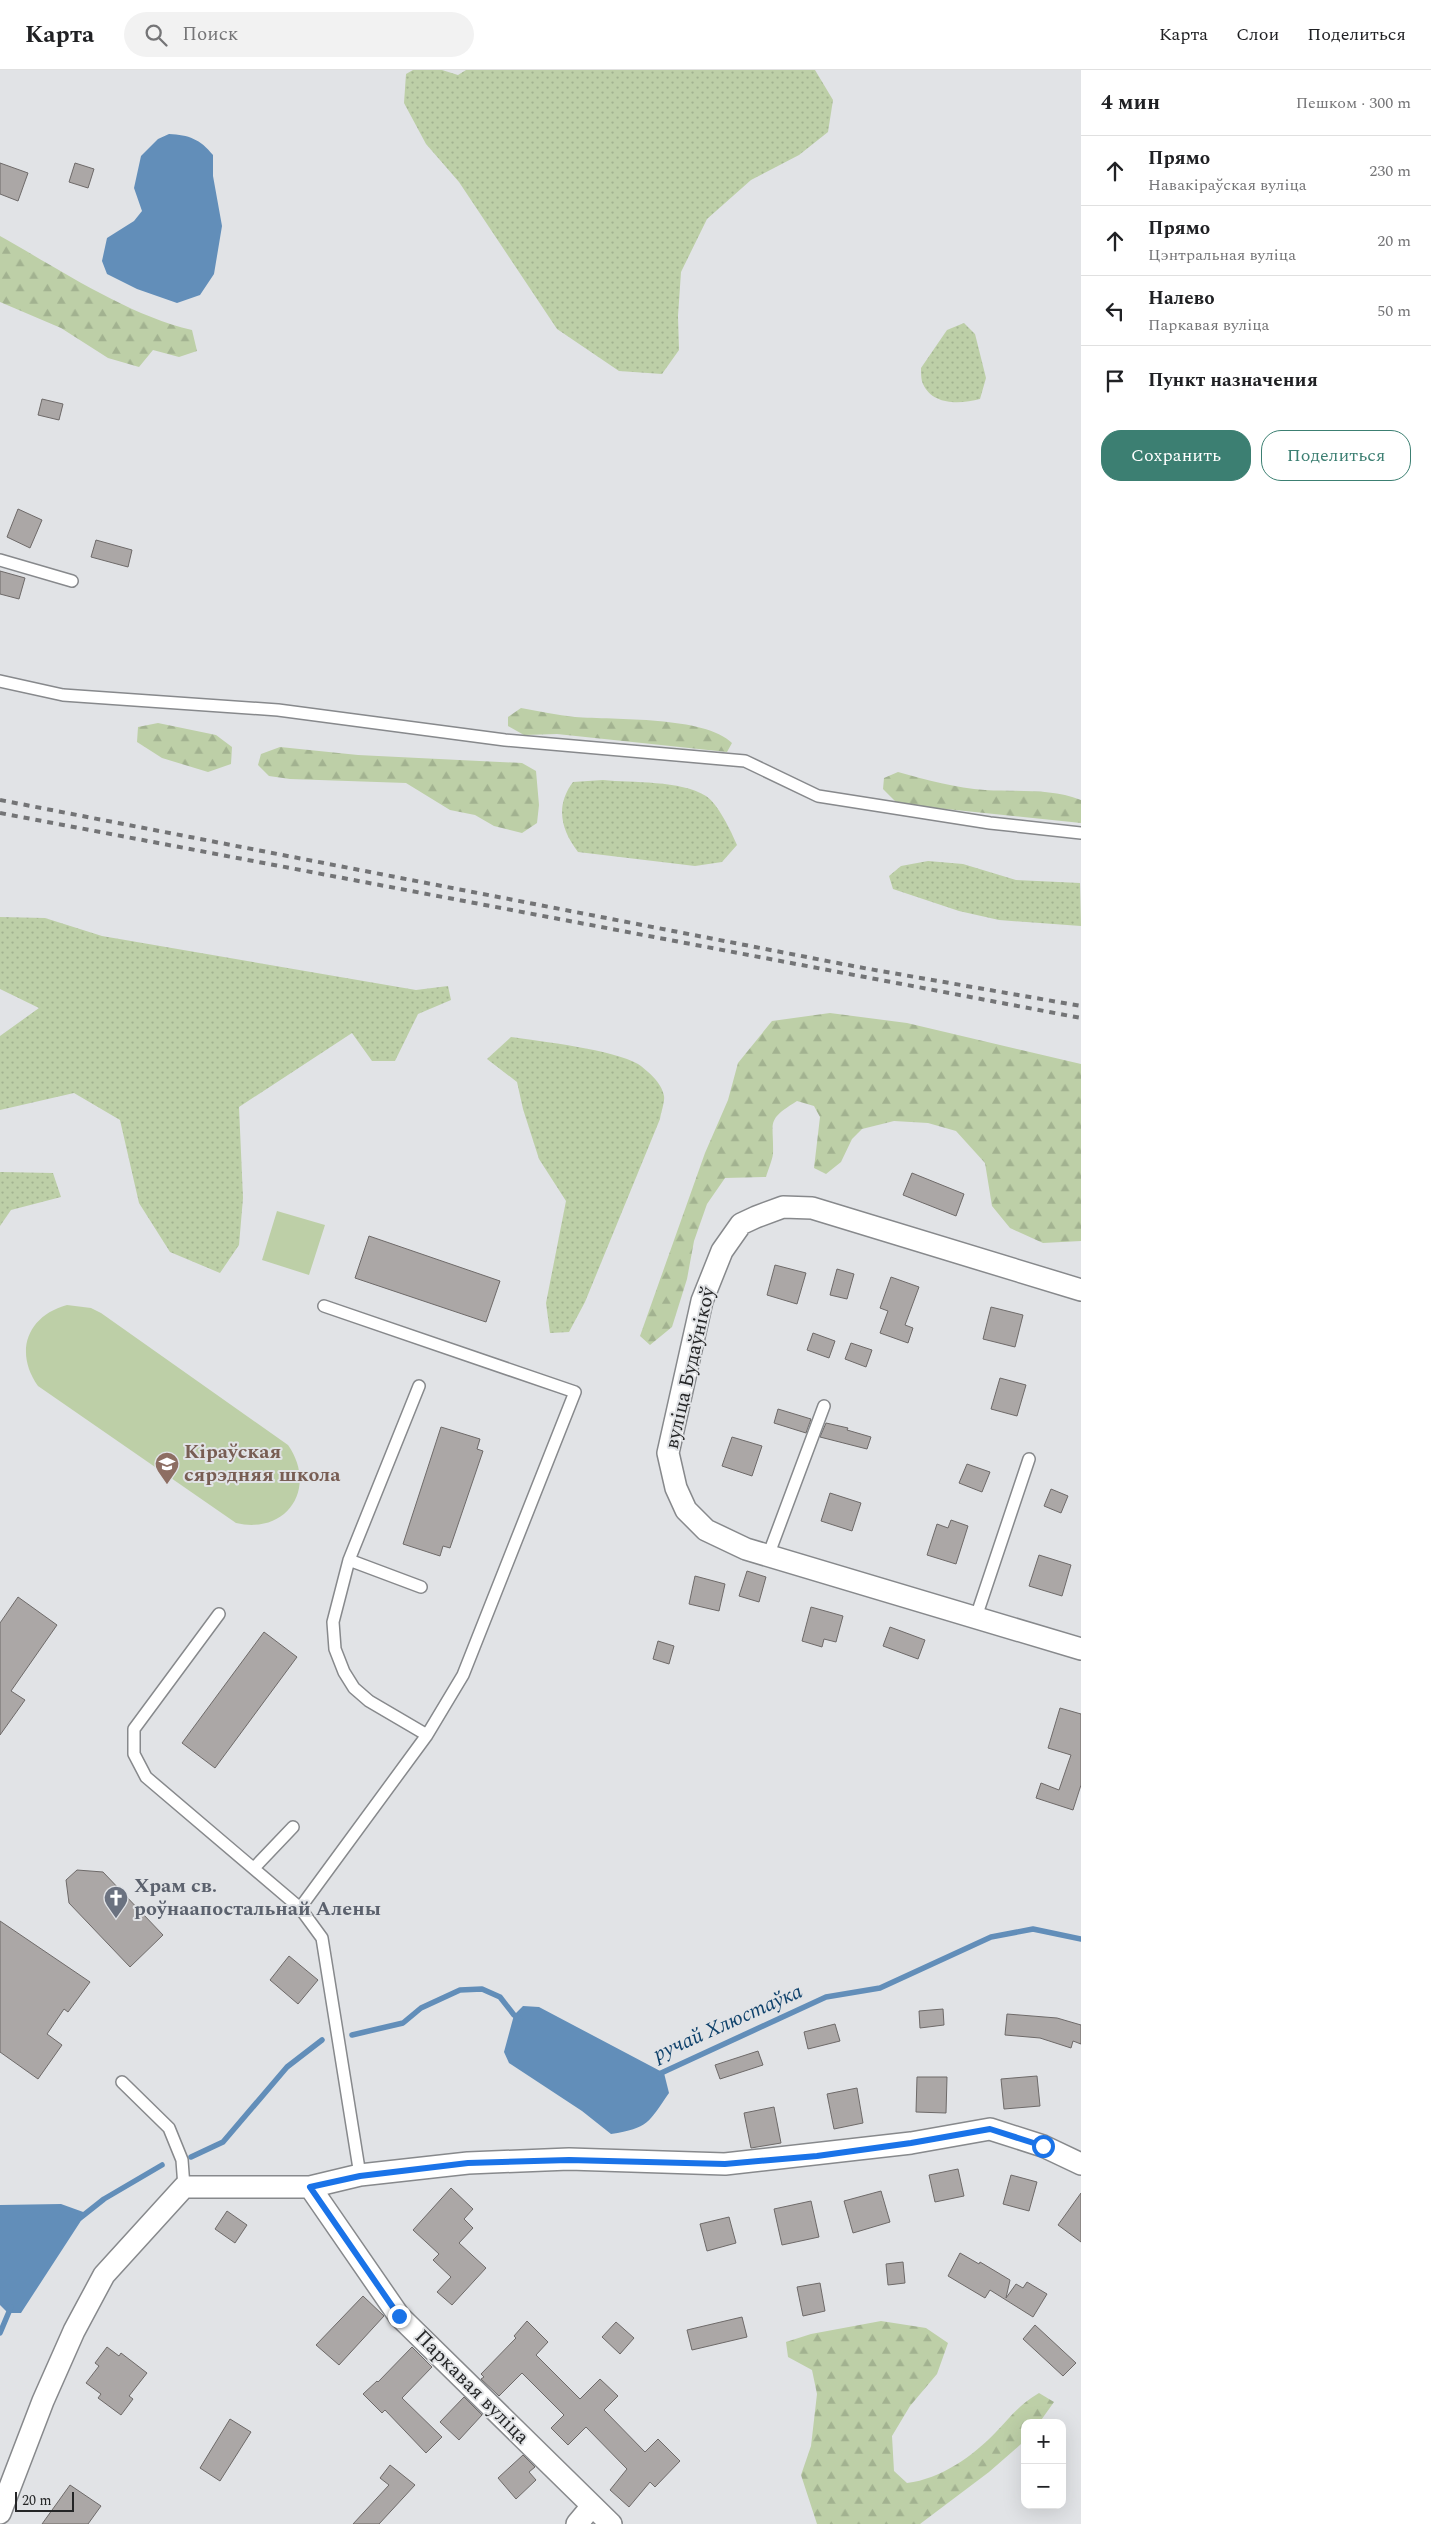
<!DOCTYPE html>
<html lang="ru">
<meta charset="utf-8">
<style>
body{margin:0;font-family:Spectral,serif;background:#f2f2f2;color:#202124}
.controls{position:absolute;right:15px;bottom:15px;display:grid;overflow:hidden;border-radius:10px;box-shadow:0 5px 20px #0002}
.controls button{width:45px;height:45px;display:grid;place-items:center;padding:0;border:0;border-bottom:1px solid #e0e0e0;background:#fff;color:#202124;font:25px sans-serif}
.scale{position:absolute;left:15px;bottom:12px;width:59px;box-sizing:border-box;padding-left:5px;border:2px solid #242526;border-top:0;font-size:14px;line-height:18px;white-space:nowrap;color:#242526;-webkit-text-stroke:4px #e1e3e6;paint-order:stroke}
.stop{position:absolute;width:15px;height:15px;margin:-11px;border:4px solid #1a73e8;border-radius:50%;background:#fff}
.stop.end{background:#1a73e8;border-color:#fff;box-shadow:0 1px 5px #0008}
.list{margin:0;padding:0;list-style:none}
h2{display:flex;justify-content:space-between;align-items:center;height:65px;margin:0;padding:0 20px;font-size:21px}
h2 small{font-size:16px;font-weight:400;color:#757577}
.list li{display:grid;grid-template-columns:32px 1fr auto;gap:15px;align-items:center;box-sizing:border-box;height:70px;padding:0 20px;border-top:1px solid #e0e0e0}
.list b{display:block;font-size:19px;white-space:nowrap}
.list p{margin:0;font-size:16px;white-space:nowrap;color:#757577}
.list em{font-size:16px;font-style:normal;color:#757577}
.actions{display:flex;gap:10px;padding:15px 20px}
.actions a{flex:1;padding:11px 0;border:1px solid #3c7f72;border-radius:20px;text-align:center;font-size:18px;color:#3c7f72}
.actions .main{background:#3c7f72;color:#fff}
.icon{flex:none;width:28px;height:28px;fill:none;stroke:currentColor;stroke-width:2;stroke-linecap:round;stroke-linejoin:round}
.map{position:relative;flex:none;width:1081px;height:2454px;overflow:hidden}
header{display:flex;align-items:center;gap:30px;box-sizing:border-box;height:70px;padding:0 25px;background:#fff;border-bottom:1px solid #e0e0e0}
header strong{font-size:24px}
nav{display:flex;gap:28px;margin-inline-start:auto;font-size:18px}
.search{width:350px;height:45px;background:#f2f2f2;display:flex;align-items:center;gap:12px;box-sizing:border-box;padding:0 18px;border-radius:28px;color:#757577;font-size:19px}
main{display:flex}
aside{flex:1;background:#fff}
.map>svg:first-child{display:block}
</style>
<header>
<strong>Карта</strong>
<div class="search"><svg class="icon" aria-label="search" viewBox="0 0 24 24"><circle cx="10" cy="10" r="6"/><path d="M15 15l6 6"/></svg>Поиск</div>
<nav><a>Карта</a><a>Слои</a><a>Поделиться</a></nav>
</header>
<main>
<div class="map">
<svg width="1081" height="2454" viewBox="0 0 1081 2454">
<defs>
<pattern id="grass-dots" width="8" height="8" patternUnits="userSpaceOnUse" patternTransform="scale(1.25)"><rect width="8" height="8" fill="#bdcfa7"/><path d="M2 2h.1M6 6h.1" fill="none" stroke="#a2b290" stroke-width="1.8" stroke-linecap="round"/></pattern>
<pattern id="forest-firs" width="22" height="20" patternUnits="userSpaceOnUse" patternTransform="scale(1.25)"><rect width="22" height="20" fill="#bdcfa7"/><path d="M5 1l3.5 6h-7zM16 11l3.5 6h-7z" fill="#a2b290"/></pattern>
</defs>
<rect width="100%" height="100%" fill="#e1e3e6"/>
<!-- grass -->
<path fill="url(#grass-dots)" d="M413,0H442L458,5L466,0H815L833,30L828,62L799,85L751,110L707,149L681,202L678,246L679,280L662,304L619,301L557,259L459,112L426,74L404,33L406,4Z
M964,253L975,264L986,308L980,329C961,334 933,336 923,314C921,310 921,302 921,298L947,260Z
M603,710C633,713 680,710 706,726C718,734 731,761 737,775L722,792L695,796L578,782C561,760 555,736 573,712Z
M928,791L963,794L1016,810L1080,813L1081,856L999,850L959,841L893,819L889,806L901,796Z
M0,847L45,848L102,866L416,920L448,916L451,930L418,944L395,991H372L352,963L239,1037L243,1128L239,1175L220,1203L170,1182L139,1133L120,1050L74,1023L0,1040V966L39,938L0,919Z
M511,967C539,971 615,980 638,994C648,1001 662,1013 664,1026C665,1032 661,1042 660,1049L585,1232L569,1262L550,1263L546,1233L566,1131L539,1089L523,1039L517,1012L487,989Z
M0,1102L53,1103L61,1127L11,1140L0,1156Z"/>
<!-- forest -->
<path fill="url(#forest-firs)" d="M0,166C59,199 127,245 192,260L197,281L179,287L153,280L139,297L108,288L61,258L0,232Z
M521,638C539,641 557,645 575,647C614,650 705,646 732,673L727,682L557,664L524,665L508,656V647Z
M158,653L216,665L232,677L231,694L208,702L162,688L137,672L138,657Z
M280,677L358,685L522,693L536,701L539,735L537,753L522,763L494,756L475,745L450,740L406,713L290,709L269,706L258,695L261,684Z
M898,702C927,710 956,718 985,720C1018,722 1050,718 1081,730V753L898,734L883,719L884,708Z
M830,943L907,953L1081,994V1171L1043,1173L1010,1158L992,1136L985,1093L956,1061L928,1053L894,1051L862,1059L852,1069L841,1092L826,1104L814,1098L820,1047L814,1036L797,1031C765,1051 774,1051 773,1084C772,1091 768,1100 766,1107L725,1108L707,1134L694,1171L687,1209L672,1257L650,1275L640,1266L705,1083L728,1030L738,993L772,951Z
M881,2251L926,2258L948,2273L937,2304L910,2336L892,2366L894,2401L907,2413C941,2409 973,2386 996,2362C1011,2346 1020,2334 1039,2323L1054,2332L1039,2353H1025V2369L1021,2374L989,2402L920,2454H817L801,2405L811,2376L817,2324L812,2300L788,2287L786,2272L811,2264Z"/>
<!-- park -->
<path fill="#bdcfa7" d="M277,1141L325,1155L309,1205L262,1190Z
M67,1235L91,1238L101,1243L288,1375C318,1418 287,1465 236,1453L38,1316C14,1282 27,1246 67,1235Z"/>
<!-- water -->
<path fill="#628eb9" d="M169,64C189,65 200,69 213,85V106L222,156L214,204L200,225L177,233L137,219L107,204L102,191L107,168L134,151L142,141L134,118L141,86L158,69Z
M523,1936L539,1937L664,2003L669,2023C648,2053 649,2058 611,2064L582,2041L509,1993L504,1982L514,1945Z
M61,2134L86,2143L21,2243H8L0,2235V2135Z"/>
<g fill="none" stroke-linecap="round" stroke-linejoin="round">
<!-- stream -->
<path stroke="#628eb9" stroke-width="5.5" d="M352,1965L403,1953L421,1938L460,1920L482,1919L500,1927L514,1945L520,1949
M659,2004L826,1927L880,1918L991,1867L1033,1859L1081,1869
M191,2087L223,2072L287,1997L322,1970
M80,2148L104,2129L162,2095
M0,2263L11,2237"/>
</g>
<!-- building -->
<path fill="#aba7a6" stroke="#6e6a69" d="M0,93L28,103L18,131L0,124Z
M75,93L94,99L88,118L69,112Z
M42,329L63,334L59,350L38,345Z
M18,439L42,450L30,478L7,467Z
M96,470L132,480L128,497L91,487Z
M0,501L25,508L19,529L0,524Z
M912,1103L964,1124L956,1146L903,1125Z
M369,1166L500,1211L486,1252L355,1208Z
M775,1195L806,1203L797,1234L767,1225Z
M837,1199L854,1204L847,1229L830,1225Z
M891,1207L919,1217L905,1255L913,1258L908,1273L880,1263L888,1241L880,1238Z
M991,1237L1023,1245L1015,1277L983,1269Z
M813,1263L835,1271L829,1288L807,1280Z
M851,1273L872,1280L866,1297L845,1289Z
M1000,1308L1026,1315L1017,1346L991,1339Z
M778,1339L811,1349L806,1363L774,1353Z
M826,1353L848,1358L847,1360L871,1367L867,1379L820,1367Z
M441,1357L480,1369L477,1379L483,1381L450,1478L443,1476L440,1486L403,1474Z
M732,1367L762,1376L752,1406L722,1396Z
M967,1394L990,1402L982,1422L959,1413Z
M1051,1419L1068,1426L1061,1443L1044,1436Z
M830,1423L861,1433L852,1461L821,1451Z
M951,1450L968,1456L956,1494L927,1485L937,1454L948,1458Z
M1039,1485L1071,1495L1062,1526L1029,1516Z
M747,1501L766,1507L759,1532L739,1526Z
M695,1506L725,1514L719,1541L689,1534Z
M18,1527L57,1555L11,1621L25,1630L0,1665V1553Z
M811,1537L843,1546L836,1572L824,1569L822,1577L802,1571Z
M890,1557L925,1570L918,1589L883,1576Z
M264,1562L297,1587L215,1698L182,1673Z
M658,1571L674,1576L669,1594L653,1589Z
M1060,1638L1081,1644V1715L1073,1740L1036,1728L1041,1713L1059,1720L1071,1685L1048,1678Z
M77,1800L103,1802L163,1865L130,1897L69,1833L66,1810Z
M0,1851L90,1912L68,1942L64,1939L47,1964L62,1975L38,2009L0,1982Z
M289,1886L318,1910L298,1934L270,1910Z
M943,1939L944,1955L920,1958L919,1941Z
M1007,1944L1057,1948L1081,1955V1974L1073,1971L1071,1978L1040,1968L1005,1965Z
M835,1954L840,1971L808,1979L804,1962Z
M758,1981L763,1995L720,2009L715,1995Z
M1037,2006L1040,2036L1004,2039L1001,2009Z
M917,2007H947L946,2043L916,2042Z
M857,2018L863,2053L834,2059L827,2024Z
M774,2037L781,2073L751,2078L744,2043Z
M958,2099L964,2126L935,2132L929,2105Z
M1011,2105L1037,2112L1029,2141L1003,2134Z
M451,2118L473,2139L464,2149L473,2158L459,2173L486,2198L452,2235L437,2222L451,2207L433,2190L439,2184L413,2160Z
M881,2121L890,2152L853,2163L844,2131Z
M1081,2123V2172L1058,2155Z
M811,2131L819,2167L782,2175L774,2139Z
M227,2141L247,2155L235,2173L215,2159Z
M729,2147L736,2173L707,2181L700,2154Z
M960,2183L979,2194L980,2192L1010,2210L1006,2228L1016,2214L1023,2218L1027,2212L1047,2224L1033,2247L990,2220L985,2228L948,2206Z
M903,2192L905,2213L888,2215L886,2194Z
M820,2213L825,2241L803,2246L797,2217Z
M363,2226L384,2246L339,2295L316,2275Z
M742,2247L747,2267L692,2280L687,2260Z
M527,2251L548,2272L536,2285L580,2329L600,2309L618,2326L604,2340L645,2382L658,2369L680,2391L655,2417L650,2412L629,2437L610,2420L627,2399L586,2357L568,2375L551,2358L564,2345L522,2303L499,2326L481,2309L484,2307L481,2304L516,2268L514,2266Z
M616,2252L634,2268L620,2284L602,2267Z
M1035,2255L1076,2293L1063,2306L1023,2269Z
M107,2277L119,2286L121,2283L147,2303L129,2326L133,2329L121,2345L98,2328L101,2324L86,2313L99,2296L95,2293Z
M412,2277L432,2297L402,2328L442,2367L426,2383L385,2340L382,2343L363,2324L377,2311L378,2312Z
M464,2327L482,2345L459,2370L440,2352Z
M230,2349L251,2362L220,2411L200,2398Z
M523,2385L535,2397L529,2402L536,2410L516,2429L498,2408Z
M390,2395L415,2415L379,2454H353L389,2415L380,2408Z
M70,2415L101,2436L88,2454H42Z"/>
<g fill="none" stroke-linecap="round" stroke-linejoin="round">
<defs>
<path id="lane" d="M0,490L72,511
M0,611L63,625L278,640L505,670L745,691L818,726L990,753L1081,763
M419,1316L349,1490L333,1552L335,1579L344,1602L354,1618L369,1631L427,1665
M768,1486L824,1336
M349,1490L421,1517
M219,1544L134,1659V1684L146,1707L300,1838L322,1868L360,2105
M976,1547L1029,1389
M254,1798L293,1757
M300,1838L427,1665L463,1605L575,1322L324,1236
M122,2012L169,2058L182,2090L184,2117"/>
<path id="street" d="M1081,1220L812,1138L783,1137L756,1147L741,1154L722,1181L702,1231L668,1383L676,1418L686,1440L706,1460L746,1479L1081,1579
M310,2117L399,2246L611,2454
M0,2443L43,2331L74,2261L104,2205L184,2117H310L360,2105L468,2093L569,2089L725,2094L911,2073L990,2059L1043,2076L1081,2094
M577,2454L592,2436"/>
</defs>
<!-- lane casing -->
<use href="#lane" stroke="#87898c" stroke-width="14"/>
<!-- street casing -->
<use href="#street" stroke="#87898c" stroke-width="24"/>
<!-- lane -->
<use href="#lane" stroke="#fff" stroke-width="11"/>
<!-- street -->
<use href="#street" stroke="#fff" stroke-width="21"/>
<!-- rail -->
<path stroke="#737476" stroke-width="4" stroke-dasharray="6 6" stroke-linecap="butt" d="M0,730L858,897L1081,936
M0,743L1081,948"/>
</g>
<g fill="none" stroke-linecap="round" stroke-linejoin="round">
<!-- route -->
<path stroke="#1a73e8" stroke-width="6" d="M399,2246L310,2117L360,2106L468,2093L569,2090L725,2094L817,2086L911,2073L990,2059L1043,2076"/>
</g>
<!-- icons -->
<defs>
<symbol id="school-pin" viewBox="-11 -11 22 30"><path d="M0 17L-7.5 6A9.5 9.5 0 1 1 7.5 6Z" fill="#8d6e63" stroke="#e1e3e6"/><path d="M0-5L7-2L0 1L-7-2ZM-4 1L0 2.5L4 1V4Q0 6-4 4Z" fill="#fff"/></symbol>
<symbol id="church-pin" viewBox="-11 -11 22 30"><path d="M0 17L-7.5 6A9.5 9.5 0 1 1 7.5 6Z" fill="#6b7280" stroke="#e1e3e6"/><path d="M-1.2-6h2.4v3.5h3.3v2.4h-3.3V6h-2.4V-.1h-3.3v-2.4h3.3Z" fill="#fff"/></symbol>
</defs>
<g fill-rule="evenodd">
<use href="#school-pin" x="153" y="1380" width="28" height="38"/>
<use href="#church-pin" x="102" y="1814" width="28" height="38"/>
</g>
<g text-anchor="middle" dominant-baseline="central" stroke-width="4" stroke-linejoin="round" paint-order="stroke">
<!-- street labels -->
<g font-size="20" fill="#242526" stroke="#e1e3e6">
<text transform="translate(690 1298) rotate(-77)">вуліца Будаўнікоў</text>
<text transform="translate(472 2317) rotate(45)">Паркавая вуліца</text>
</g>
<!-- education labels -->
<g font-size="20" font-weight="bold" fill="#785e54" stroke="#e1e3e6" text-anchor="start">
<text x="184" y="1382">Кіраўская<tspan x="184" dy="23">сярэдняя школа</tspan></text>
</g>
<!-- worship labels -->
<g font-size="20" font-weight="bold" fill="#5b616d" stroke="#e1e3e6" text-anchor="start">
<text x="134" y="1816">Храм св.<tspan x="134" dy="23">роўнаапостальнай Алены</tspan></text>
</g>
<!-- water labels -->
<g font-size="21" font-style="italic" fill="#0e416b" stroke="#e1e3e6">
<text transform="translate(728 1953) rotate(-24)">ручай Хлюстаўка</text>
</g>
</g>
</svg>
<div class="controls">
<button>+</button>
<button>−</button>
</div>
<div class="scale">20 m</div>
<div class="stop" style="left:1043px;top:2076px"></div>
<div class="stop end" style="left:399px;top:2246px"></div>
</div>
<aside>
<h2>4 мин<small>Пешком · 300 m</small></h2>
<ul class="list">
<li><svg class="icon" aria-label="ahead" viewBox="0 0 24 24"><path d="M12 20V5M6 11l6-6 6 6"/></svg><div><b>Прямо</b><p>Навакіраўская вуліца</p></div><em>230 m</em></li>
<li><svg class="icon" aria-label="ahead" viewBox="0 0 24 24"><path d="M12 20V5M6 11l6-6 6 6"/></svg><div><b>Прямо</b><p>Цэнтральная вуліца</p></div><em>20 m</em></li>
<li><svg class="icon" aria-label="left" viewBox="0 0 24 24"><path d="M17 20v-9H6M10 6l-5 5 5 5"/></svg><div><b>Налево</b><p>Паркавая вуліца</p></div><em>50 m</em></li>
<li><svg class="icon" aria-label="arrive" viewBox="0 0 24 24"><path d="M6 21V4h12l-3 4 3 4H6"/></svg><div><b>Пункт назначения</b></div></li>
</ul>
<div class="actions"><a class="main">Сохранить</a><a>Поделиться</a></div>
</aside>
</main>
